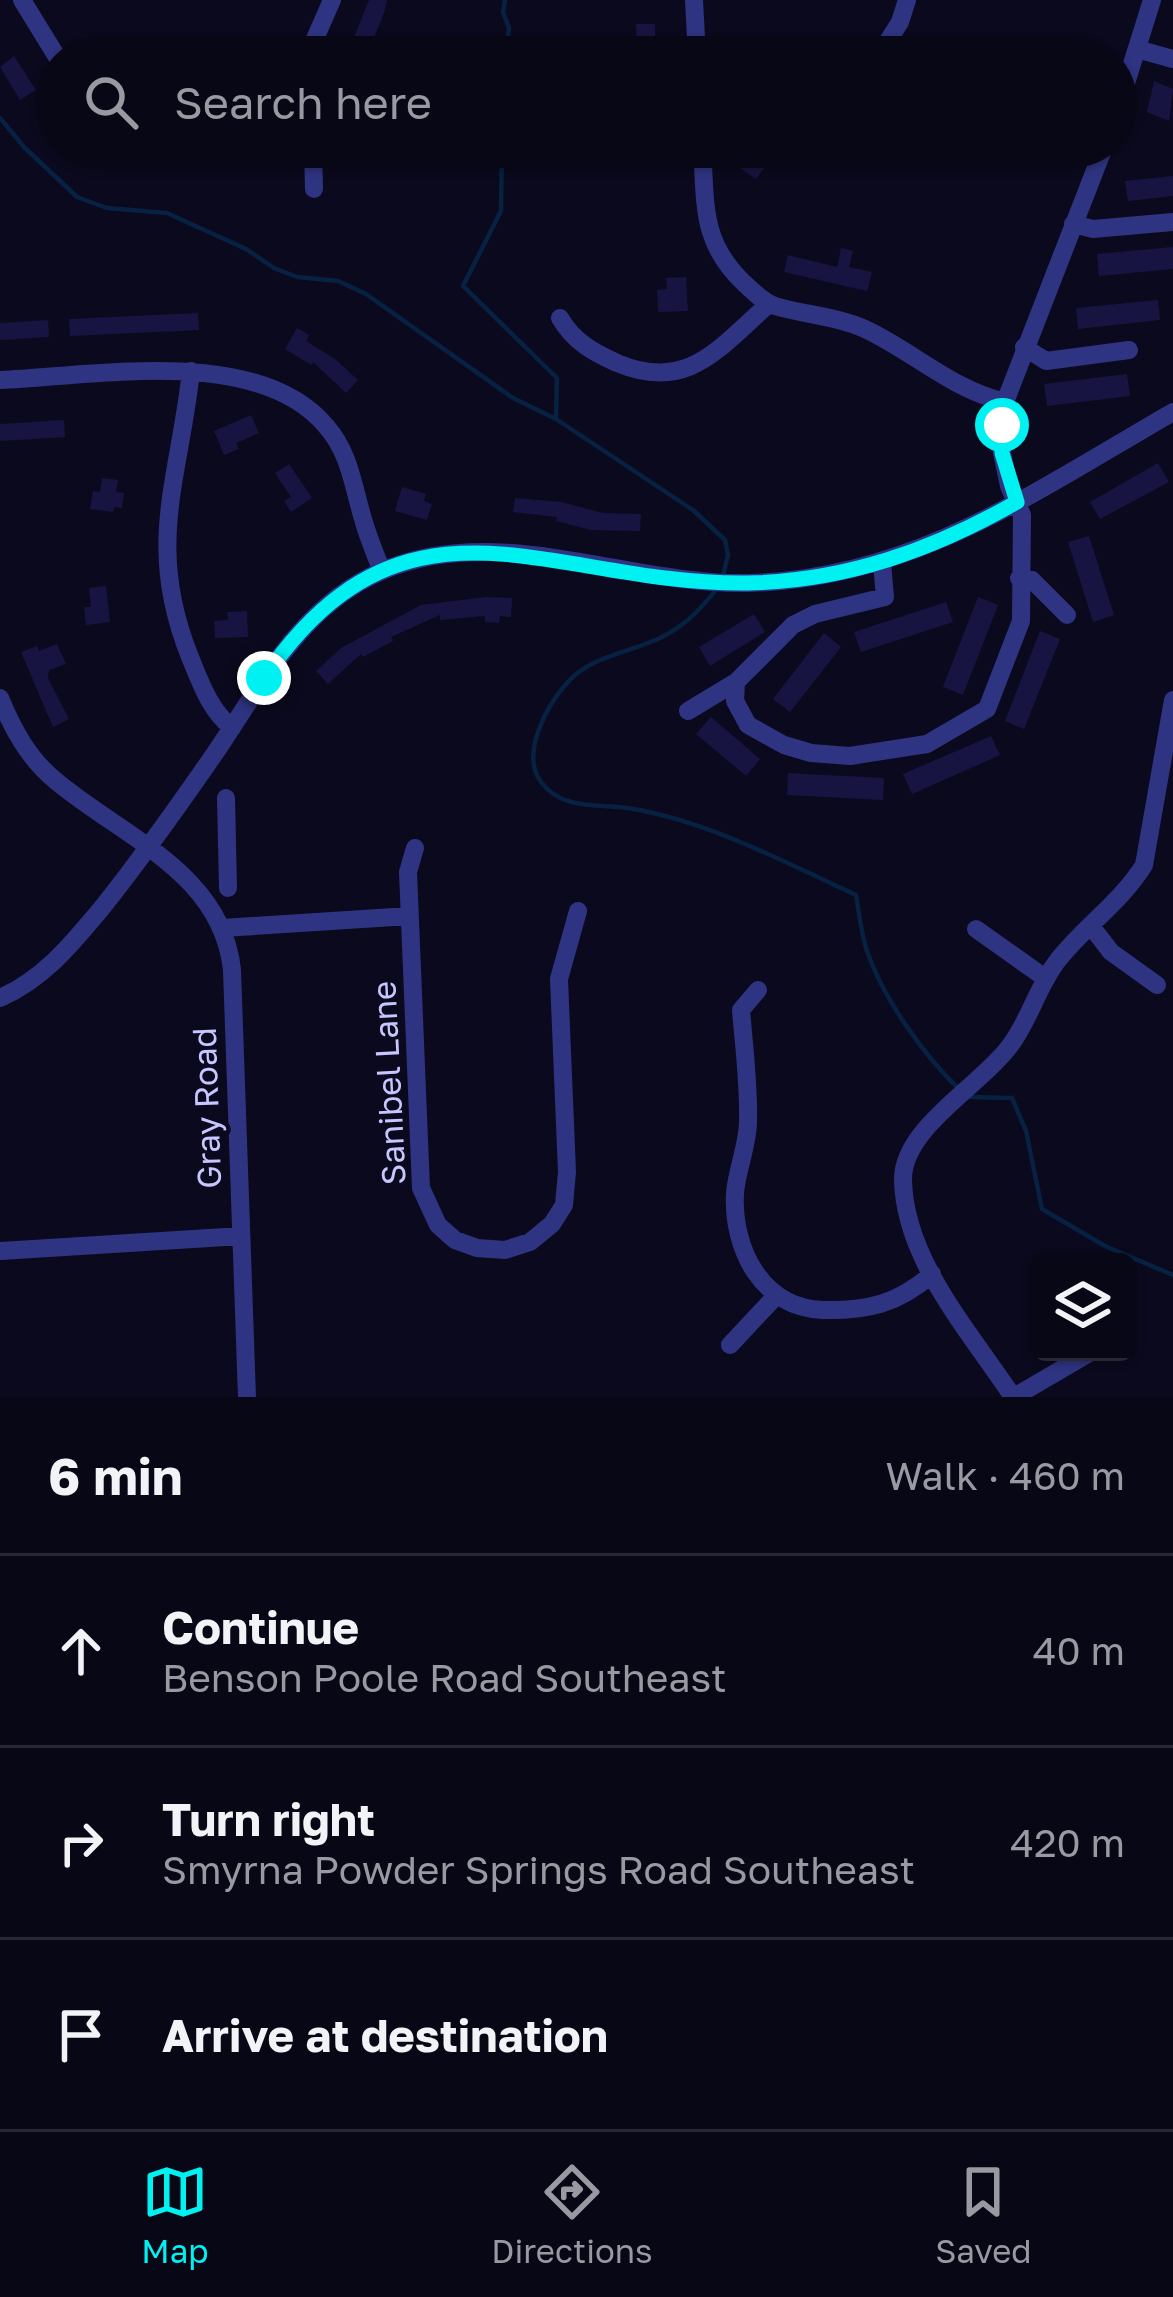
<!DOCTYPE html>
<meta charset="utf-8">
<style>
body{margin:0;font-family:"Golos Text",sans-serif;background:#161523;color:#f1f3f6}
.controls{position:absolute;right:36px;bottom:36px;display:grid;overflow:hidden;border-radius:18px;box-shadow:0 3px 9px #0004}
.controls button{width:108px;height:108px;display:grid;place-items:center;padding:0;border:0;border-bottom:3px solid #292835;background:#080716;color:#f1f3f6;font:60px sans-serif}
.stop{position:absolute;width:36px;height:36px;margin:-27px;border:9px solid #00f1f1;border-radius:50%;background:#fff}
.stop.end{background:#00f1f1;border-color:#fff;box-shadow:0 3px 12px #0008}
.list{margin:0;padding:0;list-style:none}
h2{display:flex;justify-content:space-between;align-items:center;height:156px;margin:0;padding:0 48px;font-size:51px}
h2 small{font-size:39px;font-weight:400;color:#9899a1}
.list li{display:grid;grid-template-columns:78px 1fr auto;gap:36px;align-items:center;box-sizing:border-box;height:192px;padding:0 48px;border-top:3px solid #292835}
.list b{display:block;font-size:45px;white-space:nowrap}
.list p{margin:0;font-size:39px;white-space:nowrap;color:#9899a1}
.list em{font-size:39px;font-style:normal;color:#9899a1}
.icon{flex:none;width:66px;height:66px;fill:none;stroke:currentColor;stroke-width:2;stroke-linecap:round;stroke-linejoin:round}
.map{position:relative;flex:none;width:1173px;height:1397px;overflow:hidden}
.search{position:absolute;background:#080716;box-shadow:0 3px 9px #0004;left:36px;right:36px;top:36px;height:132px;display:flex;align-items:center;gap:30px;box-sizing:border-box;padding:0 42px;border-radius:66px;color:#9899a1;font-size:45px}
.sheet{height:732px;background:#080716}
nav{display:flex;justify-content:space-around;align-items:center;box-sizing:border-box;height:168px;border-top:3px solid #292835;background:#080716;font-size:33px;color:#9899a1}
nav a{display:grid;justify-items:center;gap:6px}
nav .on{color:#00f1f1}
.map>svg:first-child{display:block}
</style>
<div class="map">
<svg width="1173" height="1397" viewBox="0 0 1173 1397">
<rect width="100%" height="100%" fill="#0b091e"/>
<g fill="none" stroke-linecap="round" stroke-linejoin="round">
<!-- stream -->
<path stroke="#062141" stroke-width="4.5" d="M505,0L503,12L509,28L506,57
M0,118L24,147L77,197L107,208L167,213L246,249L274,268L297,277L338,281L366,294L513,398L556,419L693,510L725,540L728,555L723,576
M502,147L501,211L463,286L557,378L556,417
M718,587C699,612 679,632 648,643C620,654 588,659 567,683C547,705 520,754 541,782C563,812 603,803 634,809C712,823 784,862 856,895C859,913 861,933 867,951C883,998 924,1056 960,1090
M969,1097L1012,1098L1026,1131L1042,1209L1105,1246L1173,1275"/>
</g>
<!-- building -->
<path fill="#181441" d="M369,0H387L384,13L366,57H346Z
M636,24H655V57H606L605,45L637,43Z
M14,56L36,90L20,100L0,67Z
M1154,81L1173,89L1169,121L1147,112Z
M745,147H779L756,179L733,163Z
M1173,176V196L1128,201L1125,181Z
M1173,247V269L1099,276L1097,254Z
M841,248L853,251L849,267L872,272L867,291L784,272L788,255L837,267Z
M686,277L688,311L658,312L657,290L667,289L666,278Z
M1158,300L1160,320L1078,329L1076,308Z
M198,313L199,330L70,336L69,319Z
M48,320L49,337L0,340V323Z
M297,328L309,335L306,341L335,359L358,380L346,393L313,362L311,365L285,349Z
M1127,374L1130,396L1047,406L1044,384Z
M251,415L259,433L236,443L239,449L224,455L214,431Z
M64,420L65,437L0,441V424Z
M1158,463L1169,482L1100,519L1090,502Z
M289,464L312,498L291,512L284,501L291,497L275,473Z
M102,478L118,480L116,492L124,493L122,508L114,507L113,512L90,509L93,491L100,492Z
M402,487L426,494L424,501L432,504L427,520L395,511Z
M515,498L561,502L603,513L641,514L640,531L591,530L556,521L557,517L513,512Z
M1089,536L1114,615L1093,622L1068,542Z
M106,586L110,622L86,625L84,607H91L89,588Z
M486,597L512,598L511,617L500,616L499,623L485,622V616L440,620V615L391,637L393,641L363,657L361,654L328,684L316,671L341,648L421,605Z
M978,597L998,605L963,695L943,687Z
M946,602L953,622L861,652L854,632Z
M247,611L248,637L215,638L214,621L228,620L227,612Z
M754,614L765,632L710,666L699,647Z
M1040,631L1060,639L1024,729L1005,721Z
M824,633L841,647L790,712L773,699Z
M57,644L66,664L49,670L48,678L69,719L53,727L21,652L37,646L39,651Z
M711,717L760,759L746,776L696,734Z
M991,736L1000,755L912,794L903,774Z
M788,773L884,778L883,800L787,795Z"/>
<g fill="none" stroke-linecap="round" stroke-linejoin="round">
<!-- minor -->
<path stroke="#2f3482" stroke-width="18" d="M22,0L57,57
M694,0L697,57
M1137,49L1173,59
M313,57L314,41L332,0
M878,57L900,22L907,0
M1116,115L1152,0
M313,147L314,189
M702,147C706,204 700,242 745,284C754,292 763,302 775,306C805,315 836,316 865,329C914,352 951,389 1005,402
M1073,224L1093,229L1173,222
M560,318C574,342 593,352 617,363C689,393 719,347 769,304
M1024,347L1046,361L1129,350
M191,371C179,481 145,545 190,657C201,684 210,710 232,728
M0,380C95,376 258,345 326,426C350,453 353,486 363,519C368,537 375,554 382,571
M882,563L885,597L815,614L793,625L736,682L735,701L748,725L784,745L811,753L850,756L927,744L987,709L1021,621L1022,515L1009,486L1002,453L1005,402L1104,147
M1019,578L1032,580L1067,615
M0,698C13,730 29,759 56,781C123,837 222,873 232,970L247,1397
M688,711L736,682
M226,798L228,888
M415,848L408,872L421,1188L438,1225L455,1240L477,1248L505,1250L530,1242L552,1224L564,1205L567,1172L559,979L578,911
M1091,926L1111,952L1157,985
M223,928L409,916
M976,929L1045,978
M758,990L741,1010C744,1047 749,1084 748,1121C748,1145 737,1169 735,1193C732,1249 762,1308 823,1310C867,1311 898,1304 932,1274
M0,998C43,979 71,945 101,909C141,859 177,808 213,756C261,686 300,606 382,571C499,521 629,586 750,583C914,578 1036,491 1173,412
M0,1251L241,1236
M730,1345L774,1298
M1013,1397C971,1333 904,1260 903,1179C903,1128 980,1086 1009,1047C1029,1022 1037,987 1058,960C1085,926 1121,902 1144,865L1173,700
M1014,1397L1091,1352"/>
</g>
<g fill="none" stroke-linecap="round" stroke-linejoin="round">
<!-- route -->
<path stroke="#00f1f1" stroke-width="15" d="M264,678C407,469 552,586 748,583C846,581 933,550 1017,502L1002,453V425"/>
</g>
<g text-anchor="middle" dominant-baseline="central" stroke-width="9" stroke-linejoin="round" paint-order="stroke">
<!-- street labels -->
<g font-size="33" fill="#c7c6ff" stroke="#0b091e">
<text transform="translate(388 1083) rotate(-93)">Sanibel Lane</text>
<text transform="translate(206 1108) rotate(-92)">Gray Road</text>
</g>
</g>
</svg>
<div class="controls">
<button><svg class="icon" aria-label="layers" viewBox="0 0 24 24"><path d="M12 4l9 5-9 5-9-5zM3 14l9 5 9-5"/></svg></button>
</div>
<div class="stop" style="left:1002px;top:425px"></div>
<div class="stop end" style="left:264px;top:678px"></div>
<div class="search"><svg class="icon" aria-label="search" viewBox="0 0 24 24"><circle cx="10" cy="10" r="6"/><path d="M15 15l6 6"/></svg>Search here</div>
</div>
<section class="sheet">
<h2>6 min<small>Walk · 460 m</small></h2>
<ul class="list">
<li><svg class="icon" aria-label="ahead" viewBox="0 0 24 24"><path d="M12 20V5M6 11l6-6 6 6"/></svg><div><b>Continue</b><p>Benson Poole Road Southeast</p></div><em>40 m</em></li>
<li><svg class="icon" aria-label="right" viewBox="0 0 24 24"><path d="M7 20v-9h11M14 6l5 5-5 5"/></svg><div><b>Turn right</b><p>Smyrna Powder Springs Road Southeast</p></div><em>420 m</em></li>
<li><svg class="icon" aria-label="arrive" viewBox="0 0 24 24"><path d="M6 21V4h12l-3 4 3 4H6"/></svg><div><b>Arrive at destination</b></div></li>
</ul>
</section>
<nav>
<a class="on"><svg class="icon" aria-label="map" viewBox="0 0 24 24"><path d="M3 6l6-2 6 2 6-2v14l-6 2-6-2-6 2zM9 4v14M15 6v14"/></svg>Map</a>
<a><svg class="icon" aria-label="directions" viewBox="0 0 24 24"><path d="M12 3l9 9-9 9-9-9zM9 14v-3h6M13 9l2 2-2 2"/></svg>Directions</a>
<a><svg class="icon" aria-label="saved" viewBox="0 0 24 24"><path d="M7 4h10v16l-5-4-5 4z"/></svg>Saved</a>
</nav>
